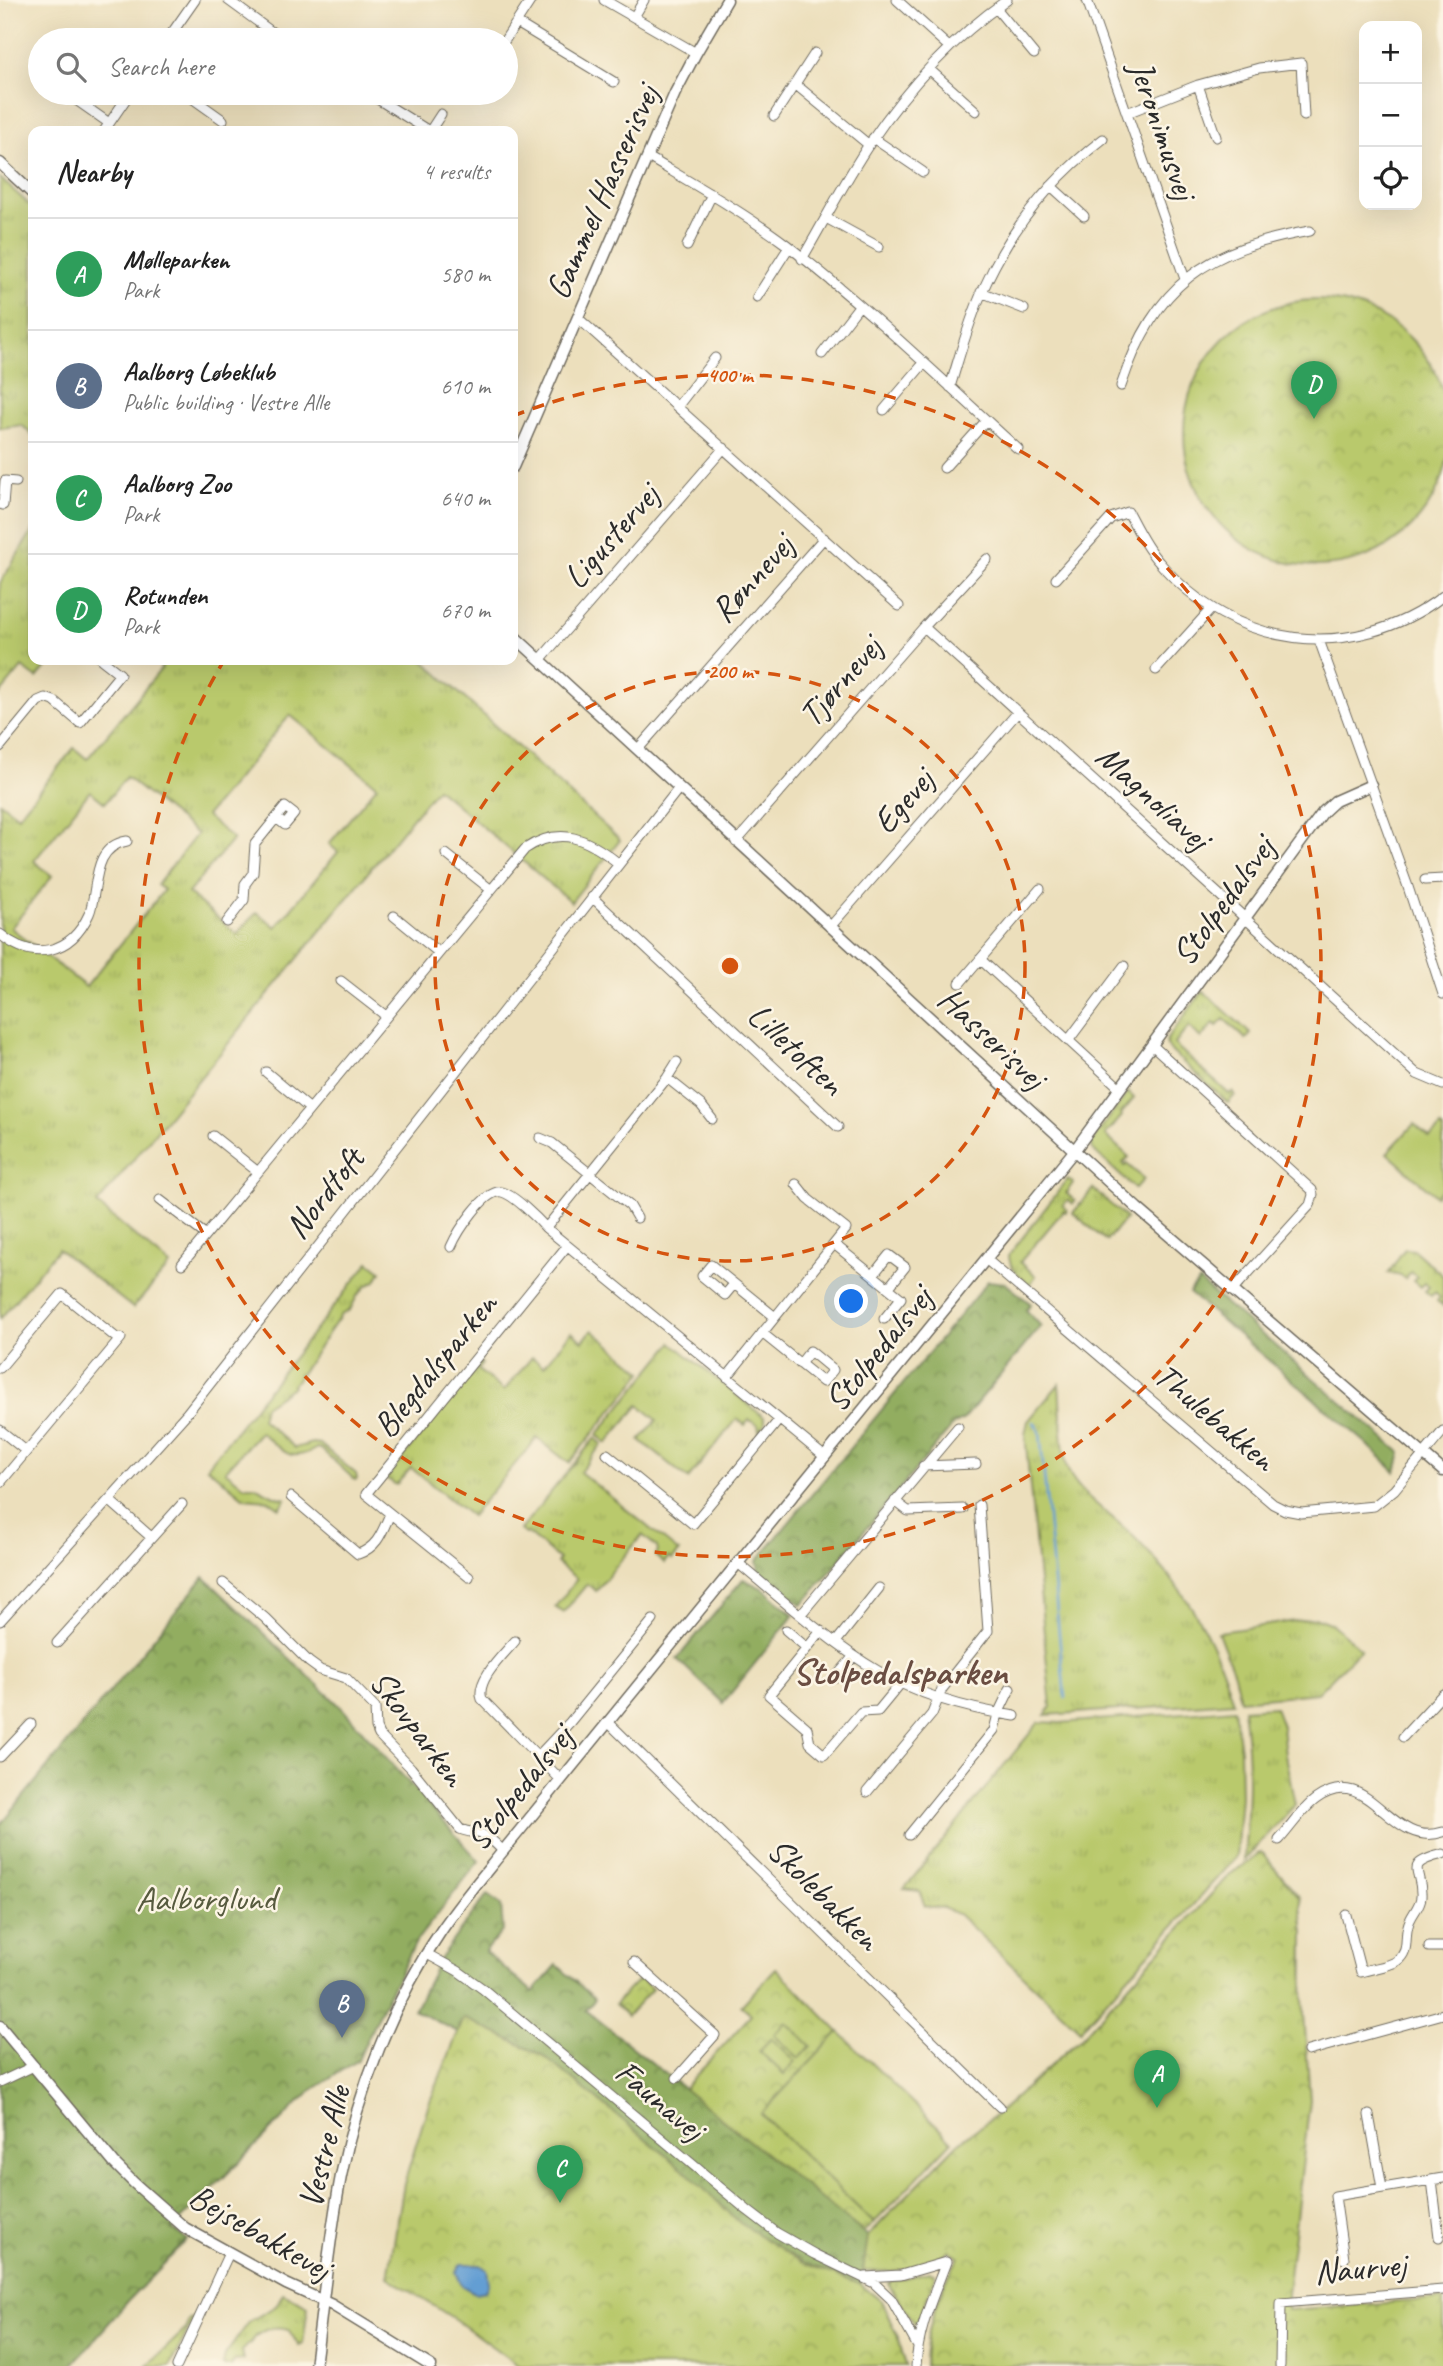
<!DOCTYPE html>
<meta charset="utf-8">
<style>
body{margin:0;font-family:Caveat,sans-serif;background:#f6f6f6;color:#222}
.controls{position:absolute;right:21px;top:21px;display:grid;overflow:hidden;border-radius:14px;box-shadow:0 7px 28px #0002}
.controls button{width:63px;height:63px;display:grid;place-items:center;padding:0;border:0;border-bottom:2px solid #e0e0e0;background:#fff;color:#222;font:35px sans-serif}
.you{position:absolute;left:852px;top:1302px;width:24px;height:24px;margin:-18px;border:5px solid #fff;border-radius:50%;background:#1a73e8;box-shadow:0 0 0 10px #1a73e833}
.badge{display:grid;place-items:center;width:46px;height:46px;border-radius:50%;background:#d1495b;color:#fff;font-size:23px;font-weight:700}
.pin{position:absolute;translate:-50% -58px;filter:drop-shadow(0 2px 4px #0008)}
.pin::after{content:'';position:absolute;top:37px;width:24px;height:21px;background:inherit;clip-path:polygon(0 0,100% 0,50% 100%)}
.list{margin:0;padding:0;list-style:none}
h2{display:flex;justify-content:space-between;align-items:center;height:91px;margin:0;padding:0 28px;font-size:30px}
h2 small{font-size:23px;font-weight:400;color:#767676}
.list li{display:grid;grid-template-columns:46px 1fr auto;gap:21px;align-items:center;box-sizing:border-box;height:112px;padding:0 28px;border-top:2px solid #e0e0e0}
.list b{display:block;font-size:26px;white-space:nowrap}
.list p{margin:0;font-size:23px;white-space:nowrap;color:#767676}
.list em{font-size:23px;font-style:normal;color:#767676}
.icon{flex:none;width:38px;height:38px;fill:none;stroke:currentColor;stroke-width:2;stroke-linecap:round;stroke-linejoin:round}
.map{position:relative;flex:none;width:1443px;height:2366px;overflow:hidden}
.search{position:absolute;background:#fff;box-shadow:0 7px 28px #0002;left:28px;top:28px;width:490px;height:77px;display:flex;align-items:center;gap:18px;box-sizing:border-box;padding:0 24px;border-radius:38px;color:#767676;font-size:26px}
.panel{position:absolute;background:#fff;box-shadow:0 7px 28px #0002;left:28px;top:126px;width:490px;height:539px;border-radius:14px}
.map>svg:first-child{display:block}
</style>
<div class="map">
<svg width="1443" height="2366" viewBox="0 0 1443 2366">
<defs>
<pattern id="grass-tufts" width="24" height="20" patternUnits="userSpaceOnUse" patternTransform="scale(1.75)"><rect width="24" height="20" fill="#b9c96c"/><path d="M3 7l-1-3M5 7V3M7 7l1-3M15 17l-1-3M17 17v-4M19 17l1-3" fill="none" stroke="#9fad5e"/></pattern>
<pattern id="forest-crowns" width="20" height="18" patternUnits="userSpaceOnUse" patternTransform="scale(1.75)"><rect width="20" height="18" fill="#92ad60"/><path d="M2 6a3 3 0 1 1 6 0M12 15a3 3 0 1 1 6 0" fill="none" stroke="#778d4f"/></pattern>
<pattern id="park-crowns" width="20" height="18" patternUnits="userSpaceOnUse" patternTransform="scale(1.75)"><rect width="20" height="18" fill="#b9c96c"/><path d="M2 6a3 3 0 1 1 6 0M12 15a3 3 0 1 1 6 0" fill="none" stroke="#9fad5e"/></pattern>
</defs>
<rect width="100%" height="100%" fill="#fcf5e5"/>
<filter id="ink" filterUnits="userSpaceOnUse"><feTurbulence type="fractalNoise" baseFrequency=".0143" numOctaves="2"/><feDisplacementMap in="SourceGraphic" scale="14" xChannelSelector="R" yChannelSelector="G"/><feConvolveMatrix kernelMatrix="1 2 1 2 8 2 1 2 1" color-interpolation-filters="sRGB"/></filter>
<filter id="wash" filterUnits="userSpaceOnUse"><feTurbulence type="fractalNoise" baseFrequency=".00686" numOctaves="4" result="noise"/><feDisplacementMap in="SourceGraphic" scale="28" xChannelSelector="R" yChannelSelector="G"/><feGaussianBlur stdDeviation="1.57" result="paint"/><feColorMatrix in="noise" values="0 0 0 0 0 0 0 0 0 0 0 0 0 0 0 0 0 1.4 0 .05"/><feComposite in="paint" operator="in"/></filter>
<g filter="url(#wash)">
<rect width="100%" height="100%" fill="#ecdfbc"/>
<!-- grass -->
<path fill="url(#grass-tufts)" stroke="#727a4c" stroke-width="2" fill-rule="evenodd" d="M0,178L33,208V436L22,425L0,428Z
M33,530V660H52L37,678L22,667L0,694V583Z
M154,660H423L620,840L571,902L437,788L97,1204L170,1265L133,1308L58,1249L0,1319V802L18,816L74,748L87,759L162,668ZM290,715L377,786L329,844L338,852L276,927L257,912L237,934L188,893L233,839L206,816ZM126,777L197,834L157,885L164,890L86,987L11,928L52,876L34,861L90,791L105,803Z
M1203,991L1251,1034L1246,1039L1224,1019L1217,1026L1214,1023L1201,1038L1189,1027L1174,1044L1229,1094L1232,1092L1235,1095L1228,1103L1172,1052L1166,1044L1167,1039Z
M1128,1092L1134,1098L1121,1114L1122,1116L1105,1135L1129,1157L1123,1163L1125,1166L1127,1164L1144,1179L1135,1189L1092,1149V1141Z
M1068,1179L1073,1183L1066,1193L1075,1201L1073,1204L1068,1200L1063,1205L1067,1210L1066,1212L1063,1211L1020,1262L1036,1276L1029,1285C1020,1276 1009,1268 1009,1255Z
M1093,1189L1126,1218L1106,1241L1073,1213Z
M1405,1249L1414,1250L1443,1276V1306L1437,1301L1440,1297L1435,1292L1431,1296L1425,1291L1429,1287L1424,1283L1420,1287L1413,1281L1417,1277L1411,1272L1405,1279L1401,1276L1388,1273C1395,1266 1397,1257 1405,1249Z
M369,1262L381,1271L376,1281L366,1286L357,1296L350,1310L341,1315L291,1388L264,1406L261,1419L295,1448L312,1443L320,1444L356,1474L357,1479L355,1480L321,1449L317,1448C289,1465 281,1449 260,1432L225,1471L244,1486H255L274,1496L286,1499L280,1508L268,1500L244,1498L207,1467Z
M592,1330L643,1372L569,1463L537,1438L471,1516L411,1468L396,1485L386,1478L480,1362L482,1364L478,1370L504,1391L532,1357L544,1366L571,1332L583,1341Z
M672,1343L765,1418V1424L759,1431L758,1425L749,1420L745,1425L737,1419L688,1479L640,1440L657,1420L639,1405L607,1443L597,1435Z
M1059,1384C1061,1404 1061,1454 1068,1470C1079,1496 1115,1517 1135,1538C1184,1587 1214,1635 1233,1702L1045,1715L1051,1707L1025,1434L1028,1421Z
M595,1438L602,1444L580,1472L679,1552L672,1560L669,1557L664,1563L655,1556L658,1552L657,1547L642,1535L596,1591L587,1584L563,1613L555,1607L577,1579L557,1563L559,1559L527,1533L525,1534L520,1530Z
M1317,1618L1332,1624L1361,1649L1317,1693L1240,1700L1234,1674L1218,1632Z
M1275,1707L1282,1726L1285,1755L1295,1805L1244,1860C1248,1807 1251,1763 1243,1709Z
M1234,1709L1240,1750L1241,1796L1236,1857L1080,2030L958,1914L943,1908L925,1906L919,1891L904,1889L1039,1722L1060,1723Z
M929,2272L934,2273L935,2277C929,2290 923,2315 915,2324L888,2284L891,2281Z
M283,2293L308,2306L303,2344L299,2346L288,2329C273,2325 257,2330 251,2344L246,2346L241,2351L243,2360L234,2361L231,2366H223L225,2355L250,2321L276,2306Z
M194,2318L170,2366H147L185,2330L189,2319Z"/>
<!-- forest -->
<path fill="url(#forest-crowns)" stroke="#5e6c46" stroke-width="2" d="M988,1281L1005,1283L1031,1304L1026,1310L1041,1326L964,1419L953,1425L802,1605L759,1571L757,1561Z
M1199,1281L1401,1453L1396,1472L1365,1442L1189,1293Z
M204,1577L341,1707L479,1861L417,1940L379,2013L358,2060L308,2093L172,2229L187,2240L129,2300L71,2366H0V1825Z
M743,1579L762,1588L794,1615L723,1703L677,1659Z
M1261,1852L1300,1898L1304,1935L1303,1999L925,2366C926,2328 939,2290 959,2257L950,2250L940,2258L863,2271L861,2285L881,2301L897,2335L906,2366L811,2265L766,2256L661,2151L542,2055L464,2018L458,2032L414,2010L441,1956L487,1895L501,1905L503,1930L485,1952L533,1992L557,1965L595,1999L586,2010L868,2236L958,2143L996,2115L1080,2039L1228,1876Z"/>
<!-- park -->
<path fill="url(#park-crowns)" stroke="#727a4c" stroke-width="2" d="M1184 433a133 133 0 1 1 266 0a133 133 0 1 1-266 0Z
M1261,1852L1300,1898L1304,1935L1303,1999L1310,2100L1287,2293V2310L1443,2299V2366H925C926,2328 939,2290 959,2257L950,2250C925,2270 894,2273 863,2271L868,2236L958,2143L996,2115L1080,2039L1228,1876Z
M776,1968L839,2032L761,2114L874,2223L863,2232L684,2089L751,2015L741,2006Z
M640,1978L652,1989L627,2016L615,2004Z
M464,2018L542,2055L683,2169L740,2223L802,2262L861,2285L881,2301L897,2335L906,2366H519L456,2320L388,2277L404,2184L428,2106Z"/>
<!-- garden -->
<path fill="#b9c96c" stroke="#727a4c" stroke-width="2" d="M1414,1124L1430,1138L1441,1127L1443,1129V1188L1436,1196L1387,1153Z
M786,2022L811,2046L799,2058L774,2035Z
M839,2032L952,2141L874,2223L761,2114Z
M771,2038L796,2061L784,2074L759,2051Z"/>
<!-- water -->
<path fill="#649ed3" stroke="#48647f" stroke-width="2" d="M461,2264H479L487,2270L489,2283L485,2291L475,2293L462,2286L456,2272Z"/>
<g fill="none" stroke-linecap="round" stroke-linejoin="round">
<!-- stream -->
<path stroke="#649ed3" stroke-width="2.5" d="M1034,1422L1040,1432L1065,1698"/>
</g>
</g>
<g filter="url(#ink)">
<g fill="none" stroke-linecap="round" stroke-linejoin="round">
<defs>
<path id="minor" d="M228,0L280,38
M604,0L696,53
M897,0L949,47
M1087,0L1185,279
M996,8L1034,54
M634,17L644,0
M517,23L614,82
M167,40L195,0
M505,40L531,0
M929,69L976,111
M795,84L869,145
M1198,85L1216,137
M185,93L223,120
M368,93L429,131
M69,95L109,123
M1127,113L1198,85L1259,68L1301,63L1304,116
M774,116L815,53
M104,131L130,93
M430,131L441,114
M873,138L923,172
M648,157C695,185 743,212 787,245C868,308 942,380 1018,449
M1051,186L1084,216
M826,218L879,247
M687,246L712,194
M802,259C825,220 845,180 870,143C907,88 953,38 1007,0
M981,292L1024,309
M757,297L789,247
M578,318L899,606
M822,354L859,306
M1121,386C1155,284 1206,249 1310,231
M950,387C960,355 969,320 983,290C1010,229 1051,179 1103,139
M677,407L715,358
M884,410L924,363
M944,468L986,421
M0,504L3,505L5,481L16,482
M1056,579L1111,518L1128,512C1137,529 1146,548 1159,562C1233,649 1352,665 1443,596
M924,627L1417,1074L1443,1085
M1319,640L1407,884L1443,994
M540,660L724,448
M1156,670L1212,608
M0,747L38,701L45,698L54,701L80,723L120,674L102,660
M638,749L824,538
M736,842L924,627L987,559
M446,854L490,889
M1425,880L1443,879
M592,897L838,1127
M394,916L438,952
M227,922L244,900L245,884L253,873L255,844L276,818L285,825L294,814L285,807L276,818
M830,927L1018,712
M0,934C33,962 71,954 89,914C99,891 90,847 127,841
M980,959L1120,1088
M341,981L386,1016
M960,983L1040,889
M1068,1041L1124,966
M1152,1045L1312,1190L1313,1195L1310,1205L1232,1291
M677,1062L667,1078L546,1228L825,1457
M266,1072L310,1109
M667,1078L701,1105L712,1119
M213,1136L258,1172
M540,1138L552,1143L630,1206L637,1218
M160,1200L206,1235
M834,1244L901,1298L884,1319
M451,1247C457,1233 485,1188 502,1192C514,1195 538,1219 546,1228
M987,1260L1273,1504L1285,1510L1301,1513L1374,1506L1394,1490L1443,1431
M182,1264L525,849C561,825 588,839 618,863
M873,1275L889,1255L905,1267L889,1287
M734,1284L725,1295L702,1276L711,1265L775,1317
M762,1333L823,1382L833,1370L810,1351L800,1364
M0,1368L62,1294L119,1340
M727,1377L846,1229L808,1199L796,1184
M0,1430L26,1451
M607,1454L693,1524L779,1420
M923,1466L976,1464
M0,1483L121,1338
M291,1497L358,1554C378,1547 382,1532 390,1514
M109,1500L151,1537
M895,1501L908,1511L963,1509
M738,1563C781,1599 830,1643 878,1671C920,1696 968,1709 1015,1716
M469,1577L366,1494L567,1246
M223,1583L265,1618L309,1662L320,1670L346,1678L375,1708L376,1728L379,1735L411,1768L460,1829C467,1832 471,1832 478,1833C489,1836 496,1844 503,1851
M801,1614L958,1427
M0,1621L187,1413L679,788
M786,1630L807,1648
M821,1631L769,1695L807,1728L810,1743L824,1755L861,1712L878,1711L901,1683
M515,1641C503,1655 475,1681 482,1699L561,1780
M836,1642L879,1588
M57,1643L182,1504
M836,1677L854,1656
M608,1722L1000,2107
M1403,1737L1443,1694
M538,1756L570,1722L653,1620
M0,1757L31,1724
M867,1792L932,1714L942,1689L988,1631L979,1505
M909,1835L994,1730L998,1714L1010,1689
M1279,1840C1291,1827 1302,1809 1316,1799C1369,1760 1389,1850 1443,1832
M1346,1915L1361,1972C1372,1968 1388,1967 1397,1961C1410,1951 1404,1939 1408,1926C1410,1915 1420,1908 1421,1897C1423,1869 1401,1865 1443,1854
M1429,1947H1443
M427,1954L458,1971L483,1989L747,2210L777,2233L814,2254L874,2283L891,2299L917,2345
M634,1962L715,2035L677,2078
M1308,2051L1443,2014
M0,2082L34,2066
M1369,2115L1382,2188
M1432,2180L1439,2237
M1344,2259L1335,2196L1443,2178
M865,2277L901,2275L946,2262
M177,2366L229,2253
M916,2366C918,2329 933,2297 946,2262
M1280,2366L1281,2303L1443,2290"/>
<path id="tertiary" d="M0,163L33,194
M513,467L675,93L696,53L727,0
M513,635L1137,1208L1443,1471
M0,2026L114,2163L134,2183L185,2228L286,2284L332,2305L431,2366
M315,2366C323,2303 329,2239 341,2176C358,2091 392,2003 441,1931C460,1903 482,1877 503,1851L1074,1151L1323,812L1335,801L1371,785"/>
</defs>
<!-- minor casing -->
<use href="#minor" stroke="#6f6a5e" stroke-width="11"/>
<!-- tertiary casing -->
<use href="#tertiary" stroke="#6f6a5e" stroke-width="13"/>
<!-- minor -->
<use href="#minor" stroke="#fff" stroke-width="9"/>
<!-- tertiary -->
<use href="#tertiary" stroke="#fff" stroke-width="10"/>
</g>
</g>
<!-- distance rings -->
<g fill="none" stroke="#d5540f" stroke-width="3.5" stroke-dasharray="12 9">
<circle cx="730" cy="966" r="295"/>
<path d="M513 416A591 591 0 1 1 223 662"/>
</g>
<g text-anchor="middle" dominant-baseline="central" stroke-width="5" stroke-linejoin="round" paint-order="stroke">
<!-- street labels -->
<g font-size="35" fill="#2b2b2b" stroke="#fcf5e5">
<text transform="translate(1163 130) rotate(71)">Jeronimusvej</text>
<text transform="translate(602 192) rotate(-66)">Gammel Hasserisvej</text>
<text transform="translate(611 536) rotate(-49)">Ligustervej</text>
<text transform="translate(752 578) rotate(-48)">Rønnevej</text>
<text transform="translate(840 681) rotate(-49)">Tjørnevej</text>
<text transform="translate(1153 797) rotate(42)">Magnoliavej</text>
<text transform="translate(903 801) rotate(-49)">Egevej</text>
<text transform="translate(1223 901) rotate(-54)">Stolpedalsvej</text>
<text transform="translate(992 1038) rotate(43)">Hasserisvej</text>
<text transform="translate(796 1049) rotate(43)">Lilletoften</text>
<text transform="translate(324 1193) rotate(-52)">Nordtoft</text>
<text transform="translate(878 1349) rotate(-51)">Stolpedalsvej</text>
<text transform="translate(435 1365) rotate(-51)">Blegdalsparken</text>
<text transform="translate(1215 1417) rotate(40)">Thulebakken</text>
<text transform="translate(418 1728) rotate(53)">Skovparken</text>
<text transform="translate(519 1788) rotate(-51)">Stolpedalsvej</text>
<text transform="translate(824 1894) rotate(45)">Skolebakken</text>
<text transform="translate(660 2100) rotate(40)">Faunavej</text>
<text transform="translate(324 2147) rotate(-76)">Vestre Alle</text>
<text transform="translate(260 2232) rotate(30)">Bejsebakkevej</text>
<text transform="translate(1360 2268) rotate(-5)">Naurvej</text>
</g>
<!-- park labels -->
<g font-size="35" fill="#565a3e" stroke="#fcf5e5">
<text x="206" y="1898">Aalborglund</text>
</g>
<!-- neighbourhood labels -->
<g font-size="37" font-weight="bold" fill="#6a4d42" stroke="#fcf5e5">
<text x="900" y="1671">Stolpedalsparken</text>
</g>
</g>
<circle cx="730" cy="966" r="10" fill="#d5540f" stroke="#fcf5e5" stroke-width="3.5"/>
<g font-size="21" text-anchor="middle" font-weight="bold" fill="#d5540f" stroke="#fcf5e5" stroke-width="5" stroke-linejoin="round" paint-order="stroke">
<text x="730" y="382">400 m</text>
<text x="730" y="678">200 m</text>
</g>
</svg>
<div class="controls">
<button>+</button>
<button>−</button>
<button><svg class="icon" aria-label="locate" viewBox="0 0 24 24"><circle cx="12" cy="12" r="6"/><path d="M12 2v4M12 18v4M2 12h4M18 12h4"/></svg></button>
</div>
<div class="you"></div>
<div class="pin badge" style="left:1157px;top:2108px;background:#2e9e5b">A</div>
<div class="pin badge" style="left:342px;top:2038px;background:#5c6f8a">B</div>
<div class="pin badge" style="left:560px;top:2203px;background:#2e9e5b">C</div>
<div class="pin badge" style="left:1314px;top:419px;background:#2e9e5b">D</div>
<div class="search"><svg class="icon" aria-label="search" viewBox="0 0 24 24"><circle cx="10" cy="10" r="6"/><path d="M15 15l6 6"/></svg>Search here</div>
<section class="panel">
<h2>Nearby<small>4 results</small></h2>
<ul class="list">
<li><span class="badge" style="background:#2e9e5b">A</span><div><b>Mølleparken</b><p>Park</p></div><em>580 m</em></li>
<li><span class="badge" style="background:#5c6f8a">B</span><div><b>Aalborg Løbeklub</b><p>Public building · Vestre Alle</p></div><em>610 m</em></li>
<li><span class="badge" style="background:#2e9e5b">C</span><div><b>Aalborg Zoo</b><p>Park</p></div><em>640 m</em></li>
<li><span class="badge" style="background:#2e9e5b">D</span><div><b>Rotunden</b><p>Park</p></div><em>670 m</em></li>
</ul>
</section>
</div>
